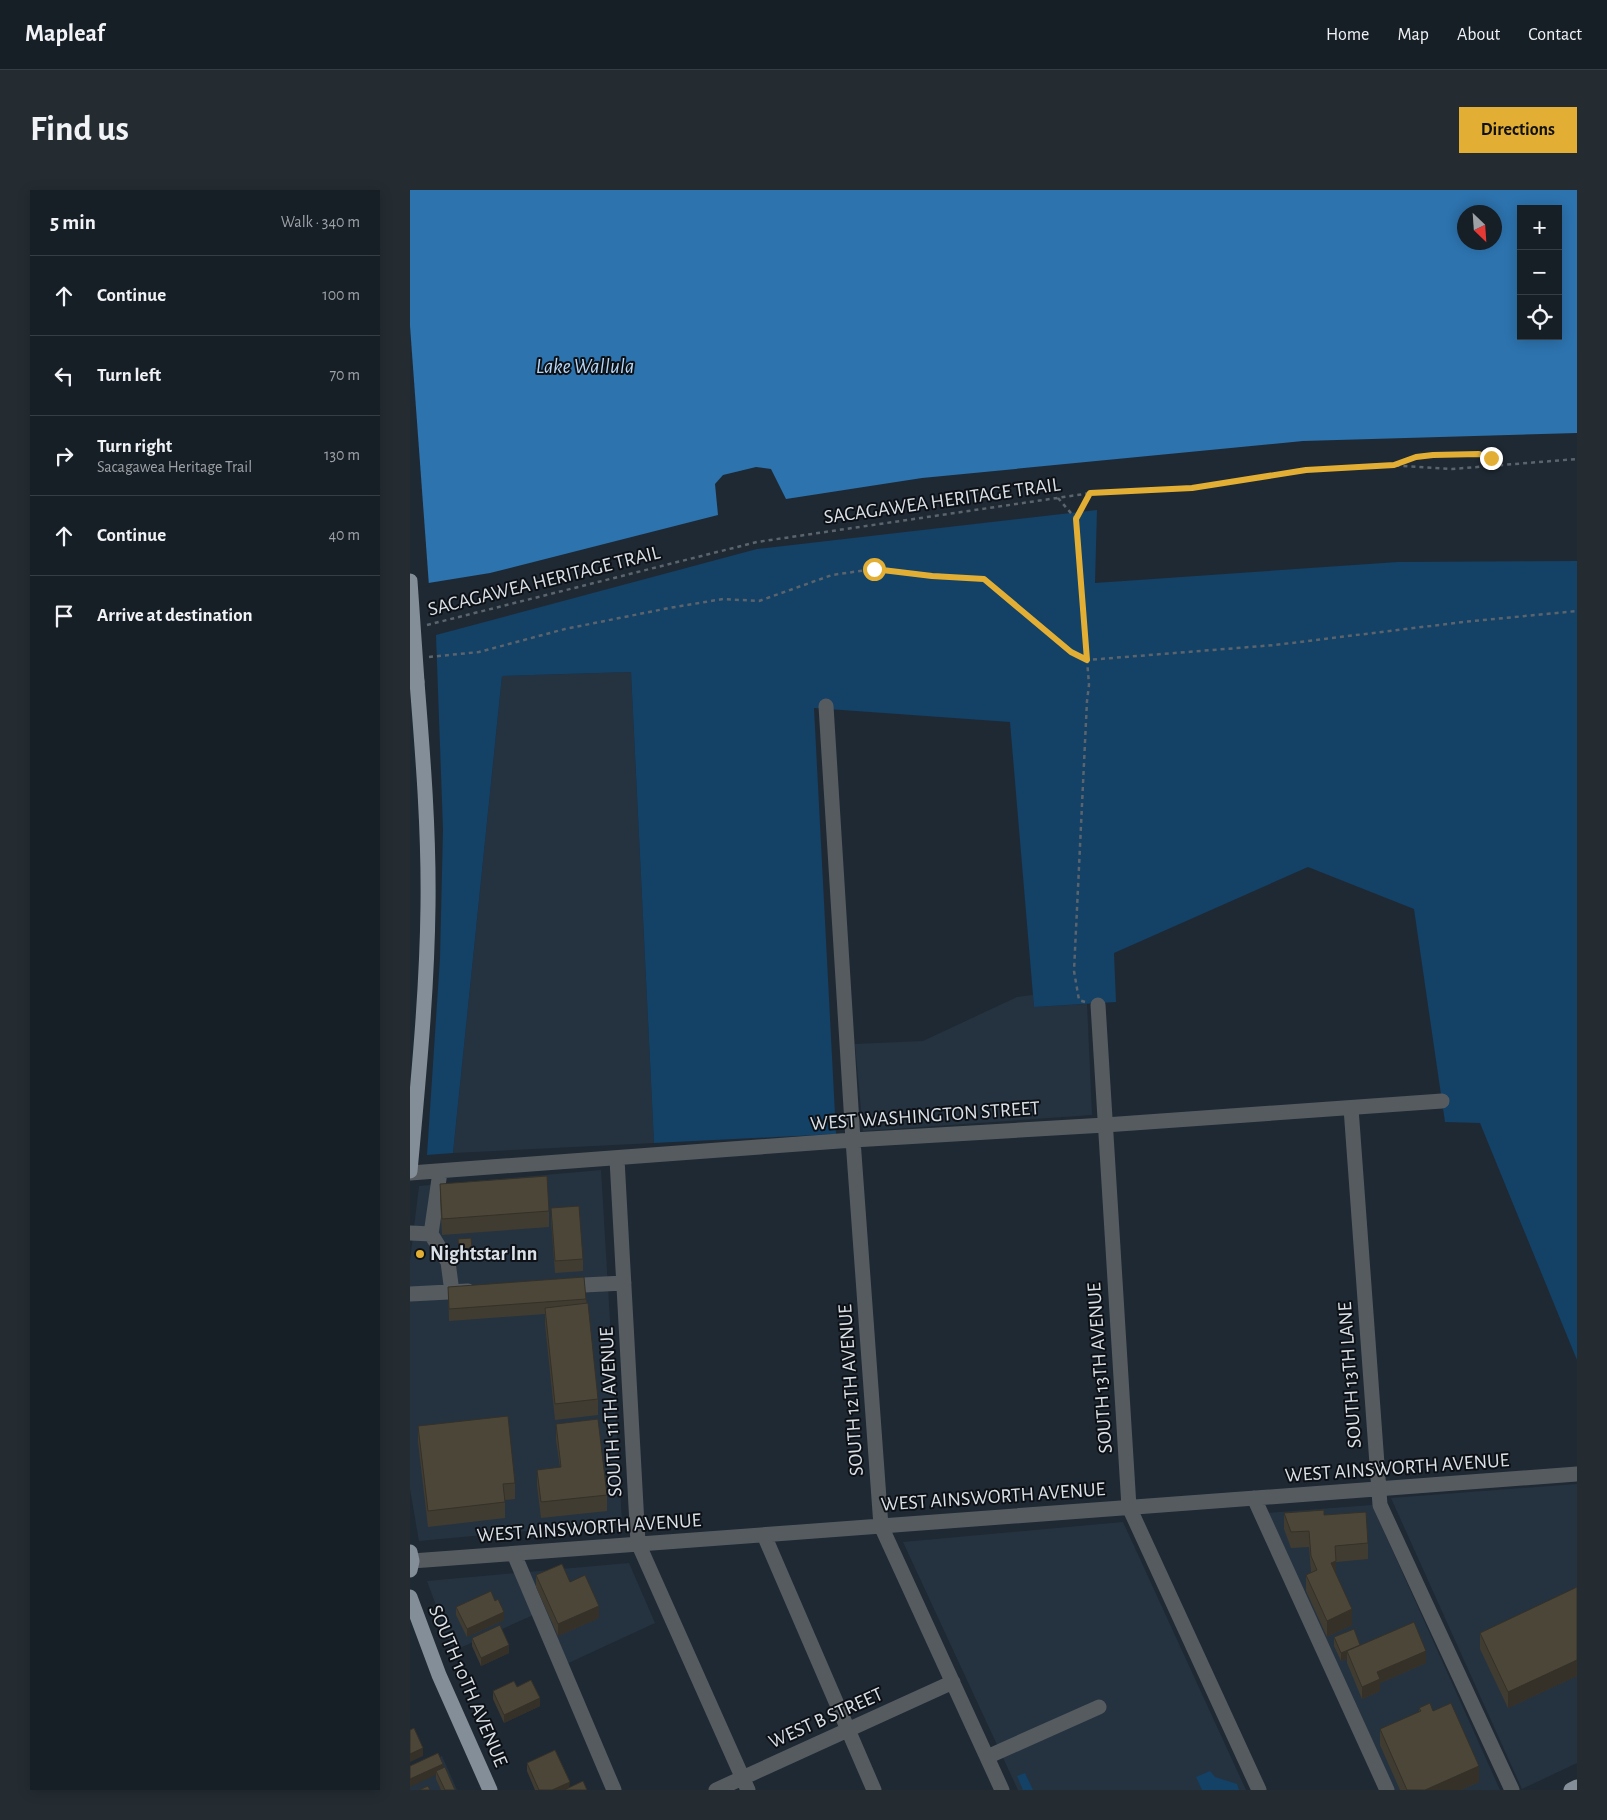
<!DOCTYPE html>
<meta charset="utf-8">
<style>
body{margin:0;font-family:"Alegreya Sans",sans-serif;background:#242c32;color:#f1f3f6}
.controls{position:absolute;right:15px;top:15px;display:grid;overflow:hidden;border-radius:0px;box-shadow:0 2px 12px #0003}
.controls button{width:45px;height:45px;display:grid;place-items:center;padding:0;border:0;border-bottom:1px solid #363d43;background:#171f26;color:#f1f3f6;font:25px sans-serif}
.compass{position:absolute;left:1047px;top:15px;width:45px;height:45px;border-radius:50%;background:#171f26;box-shadow:0 2px 12px #0003;rotate:155deg}
.stop{position:absolute;width:15px;height:15px;margin:-11px;border:4px solid #e2af34;border-radius:50%;background:#fff}
.stop.end{background:#e2af34;border-color:#fff;box-shadow:0 1px 5px #0008}
.list{margin:0;padding:0;list-style:none}
h2{display:flex;justify-content:space-between;align-items:center;height:65px;margin:0;padding:0 20px;font-size:21px}
h2 small{font-size:16px;font-weight:400;color:#9ea2a7}
.list li{display:grid;grid-template-columns:32px 1fr auto;gap:15px;align-items:center;box-sizing:border-box;height:80px;padding:0 20px;border-top:1px solid #363d43}
.list b{display:block;font-size:19px;white-space:nowrap}
.list p{margin:0;font-size:16px;white-space:nowrap;color:#9ea2a7}
.list em{font-size:16px;font-style:normal;color:#9ea2a7}
.icon{flex:none;width:28px;height:28px;fill:none;stroke:currentColor;stroke-width:2;stroke-linecap:round;stroke-linejoin:round}
.map{position:relative;flex:none;width:1167px;height:1600px;overflow:hidden;border-radius:0px}
header{display:flex;align-items:center;gap:30px;box-sizing:border-box;height:70px;padding:0 25px;background:#171f26;border-bottom:1px solid #363d43}
header strong{font-size:24px}
nav{display:flex;gap:28px;margin-inline-start:auto;font-size:18px}
.intro{display:flex;align-items:center;justify-content:space-between;box-sizing:border-box;height:120px;padding:0 30px}
h1{margin:0;font-size:35px}
.button{padding:12px 22px;border-radius:0px;background:#e2af34;color:#111;font-size:18px;font-weight:700}
main{display:flex;gap:30px;padding:0 30px}
aside{flex:1;background:#171f26;border-radius:0px;box-shadow:0 2px 12px #0003}
.map>svg:first-child{display:block}
</style>
<header>
<strong>Mapleaf</strong>
<nav><a>Home</a><a>Map</a><a>About</a><a>Contact</a></nav>
</header>
<div class="intro"><h1>Find us</h1><a class="button">Directions</a></div>
<main>
<aside>
<h2>5 min<small>Walk · 340 m</small></h2>
<ul class="list">
<li><svg class="icon" aria-label="ahead" viewBox="0 0 24 24"><path d="M12 20V5M6 11l6-6 6 6"/></svg><div><b>Continue</b></div><em>100 m</em></li>
<li><svg class="icon" aria-label="left" viewBox="0 0 24 24"><path d="M17 20v-9H6M10 6l-5 5 5 5"/></svg><div><b>Turn left</b></div><em>70 m</em></li>
<li><svg class="icon" aria-label="right" viewBox="0 0 24 24"><path d="M7 20v-9h11M14 6l5 5-5 5"/></svg><div><b>Turn right</b><p>Sacagawea Heritage Trail</p></div><em>130 m</em></li>
<li><svg class="icon" aria-label="ahead" viewBox="0 0 24 24"><path d="M12 20V5M6 11l6-6 6 6"/></svg><div><b>Continue</b></div><em>40 m</em></li>
<li><svg class="icon" aria-label="arrive" viewBox="0 0 24 24"><path d="M6 21V4h12l-3 4 3 4H6"/></svg><div><b>Arrive at destination</b></div></li>
</ul>
</aside>
<div class="map">
<svg width="1167" height="1600" viewBox="0 0 1167 1600">
<rect width="100%" height="100%" fill="#1f2933"/>
<!-- built -->
<path fill="#253341" d="M221,482L244,953L43,963L92,486Z
M623,805L624,817L677,814L682,925L453,941L445,854L513,851L607,807Z
M191,980L212,1332L9,1351L0,1299V1071L9,996Z
M1167,1294V1573L1112,1599L981,1308Z
M962,1315L1090,1600H982L857,1323Z
M713,1332L836,1600H608L493,1352Z
M219,1373L245,1433L152,1476L130,1422L43,1461L17,1391Z
M32,1566L47,1600H0V1581Z"/>
<!-- green -->
<path fill="#144166" d="M687,320L685,393L988,372L1167,371V1170L1070,933L1035,932L1004,719L898,677L704,763L706,812L624,817L600,532L404,518L426,944L244,953L221,482L92,486L43,963L17,965L30,768L33,639L26,445L347,359Z
M800,1581L805,1587L827,1594L829,1600H792L786,1587Z
M615,1583L623,1600H613L607,1586Z"/>
<!-- water -->
<path fill="#2d73ae" fill-rule="evenodd" d="M0,0H1167V243L893,251L512,288L376,309L361,279L346,277L313,285L305,294L308,325L80,383L0,396ZM1111,19H1148V146H1111ZM1054,22H1084V52H1054Z"/>
<!-- pier -->
<path fill="#1f2933" d="M0,136L19,396L0,399Z"/>
<g fill="none" stroke-linecap="round" stroke-linejoin="round">
<!-- path -->
<path stroke="#5b646d" stroke-width="2.5" stroke-dasharray="4 4" stroke-linecap="butt" d="M987,274C1014,264 1066,256 1090,274
M648,308L666,329
M17,435L347,352L681,303L782,298L896,280L976,275L1042,279L1167,269
M19,467L69,462L155,439L259,418L313,409L349,411L422,385L464,379L574,389L661,462L677,470L865,455L1053,432L1167,421
M675,812L669,810L664,781L677,511L679,495L666,329L681,303"/>
<!-- minor -->
<path stroke="#565b60" stroke-width="15" d="M416,516L443,950L471,1336L592,1600
M688,815L719,1317L849,1600
M941,918L970,1315L1102,1600
M207,969L228,1353L338,1600
M0,983L443,950L695,935L1032,911
M0,1043L21,1044L38,1072L42,1102
M21,1044L30,982
M154,1096L214,1093
M0,1104L58,1101
M844,1308L977,1600
M354,1345L464,1600
M104,1364L204,1600
M2,1371L1167,1284
M577,1567L689,1517
M306,1600L543,1492"/>
<!-- major -->
<path stroke="#848e98" stroke-width="15" d="M0,981C8,893 17,804 18,716C19,641 13,567 7,492
M0,1362L2,1371L0,1380
M0,1407L29,1485L80,1600
M1161,1600L1167,1597"/>
<!-- major-bridge -->
<path stroke="#848e98" stroke-width="15" d="M0,391L7,492"/>
</g>
<!-- wall -->
<path fill="#413c31" d="M30,994L139,1021V1037L32,1045L30,1010Z
M141,1018L173,1069V1081L145,1083L141,1030Z
M48,1049L62,1058V1062L49,1064Z
M38,1097L176,1109L188,1209V1225L145,1230L135,1134V1124L39,1131Z
M146,1234L197,1305V1321L131,1328L127,1296V1280L150,1277L146,1250Z
M8,1236L105,1293V1309L95,1310V1328L18,1337L8,1252Z
M874,1323L914,1325L958,1353V1369L926,1372V1384L942,1435L917,1447L896,1401V1385L901,1382L899,1357L881,1358L874,1339Z
M126,1385L160,1392L189,1428L148,1446L126,1397Z
M1167,1397V1486L1098,1518L1070,1459V1443Z
M46,1417L94,1430L57,1447L46,1425Z
M924,1447L950,1455L1016,1473L970,1493V1501L952,1509L937,1473V1469L931,1471L924,1456Z
M62,1448L99,1463L71,1476L62,1456Z
M107,1497L130,1516L94,1533L83,1509V1501Z
M1009,1518L1069,1592L1051,1600H990L970,1555V1539L1009,1522Z
M117,1573L160,1598L177,1600H125L117,1581Z
M0,1576L33,1577L45,1600H31L26,1589V1585Z"/>
<!-- shaded-wall -->
<path fill="#353128" d="M926,1371V1387L921,1373Z
M189,1416V1428L148,1446V1434Z
M942,1419V1435L917,1447V1431Z
M94,1422V1430L57,1447V1439Z
M99,1455V1463L71,1476V1468Z
M937,1461V1469L931,1471V1463Z
M1016,1461V1473L970,1493V1501L952,1509V1497L967,1482Z
M1167,1470V1486L1098,1518V1502Z
M130,1508V1516L94,1533V1525Z
M13,1558V1566L0,1572V1564Z
M33,1574V1582L26,1581V1585L0,1597V1589Z
M1069,1576V1592L1051,1600H1015Z
M160,1592L159,1600H142Z"/>
<!-- building -->
<path fill="#4c4639" stroke="#353128" d="M137,986L139,1021L32,1029L30,994Z
M169,1016L173,1069L145,1071L141,1018Z
M61,1048L62,1058L49,1060L48,1049Z
M174,1087L176,1109L39,1119L38,1097Z
M178,1113L188,1209L145,1214L135,1118Z
M98,1226L105,1293L93,1294L95,1312L18,1321L8,1236Z
M188,1229L197,1305L131,1312L127,1280L151,1277L146,1234Z
M914,1320V1325L956,1322L958,1353L925,1356L926,1371L921,1373L942,1419L917,1431L896,1385L907,1380L901,1366L899,1341L881,1342L874,1323Z
M152,1374L160,1392L175,1385L189,1416L148,1434L126,1385Z
M1167,1397V1470L1098,1502L1070,1443Z
M81,1401L85,1411L88,1409L94,1422L57,1439L46,1417Z
M1004,1432L1016,1461L967,1482L970,1489L952,1497L937,1461Z
M90,1435L99,1455L71,1468L62,1448Z
M944,1439L950,1455L931,1463L924,1447Z
M121,1490L130,1508L94,1525L83,1501L104,1491L107,1497Z
M1020,1513L1023,1521L1041,1513L1069,1576L1015,1600H997L970,1539L1011,1521L1009,1518Z
M4,1538L13,1558L0,1564V1540Z
M145,1560L160,1592L142,1600H129L117,1573Z
M28,1563L33,1574L0,1589V1576Z
M35,1577L45,1600H35L26,1581Z
M173,1591L177,1600H154Z
M18,1596L20,1600H9Z"/>
<g fill="none" stroke-linecap="round" stroke-linejoin="round">
<!-- route -->
<path stroke="#e2af34" stroke-width="6" d="M464,379L522,386L574,389L661,462L677,470L666,329L680,303L782,298L896,280L984,275L1006,267L1023,265L1069,264L1081,268"/>
</g>
<!-- markers -->
<circle fill="#e2af34" stroke="#0d1116" stroke-width="2" cx="10" cy="1064" r="5"/>
<g text-anchor="middle" dominant-baseline="central" stroke-width="4" stroke-linejoin="round" paint-order="stroke">
<!-- street labels -->
<g font-size="20" fill="#dae0e7" stroke="#0d1116">
<text transform="translate(532 311) rotate(-8)">SACAGAWEA HERITAGE TRAIL</text>
<text transform="translate(134 391) rotate(-14)">SACAGAWEA HERITAGE TRAIL</text>
<text transform="translate(515 926) rotate(-4)">WEST WASHINGTON STREET</text>
<text transform="translate(690 1178) rotate(-94)">SOUTH 13TH AVENUE</text>
<text transform="translate(940 1185) rotate(-94)">SOUTH 13TH LANE</text>
<text transform="translate(441 1200) rotate(-94)">SOUTH 12TH AVENUE</text>
<text transform="translate(201 1222) rotate(-93)">SOUTH 11TH AVENUE</text>
<text transform="translate(987 1278) rotate(-4)">WEST AINSWORTH AVENUE</text>
<text transform="translate(583 1307) rotate(-4)">WEST AINSWORTH AVENUE</text>
<text transform="translate(179 1338) rotate(-4)">WEST AINSWORTH AVENUE</text>
<text transform="translate(58 1496) rotate(67)">SOUTH 10TH AVENUE</text>
<text transform="translate(416 1528) rotate(-24)">WEST B STREET</text>
</g>
<!-- poi labels -->
<g font-size="20" font-weight="bold" fill="#dae0e7" stroke="#0d1116" text-anchor="start">
<text x="20" y="1064">Nightstar Inn</text>
</g>
<!-- water labels -->
<g font-size="21" font-style="italic" fill="#b6d8f9" stroke="#0d1116">
<text x="175" y="176">Lake Wallula</text>
</g>
</g>
</svg>
<div class="controls">
<button>+</button>
<button>−</button>
<button><svg class="icon" aria-label="locate" viewBox="0 0 24 24"><circle cx="12" cy="12" r="6"/><path d="M12 2v4M12 18v4M2 12h4M18 12h4"/></svg></button>
</div>
<svg class="compass" viewBox="-18 -18 36 36"><path d="M0-13l5 13h-10z" fill="#e53935"/><path d="M0 13l5-13h-10z" fill="#9ea2a7"/></svg>
<div class="stop" style="left:464px;top:379px"></div>
<div class="stop end" style="left:1081px;top:268px"></div>
</div>
</main>
